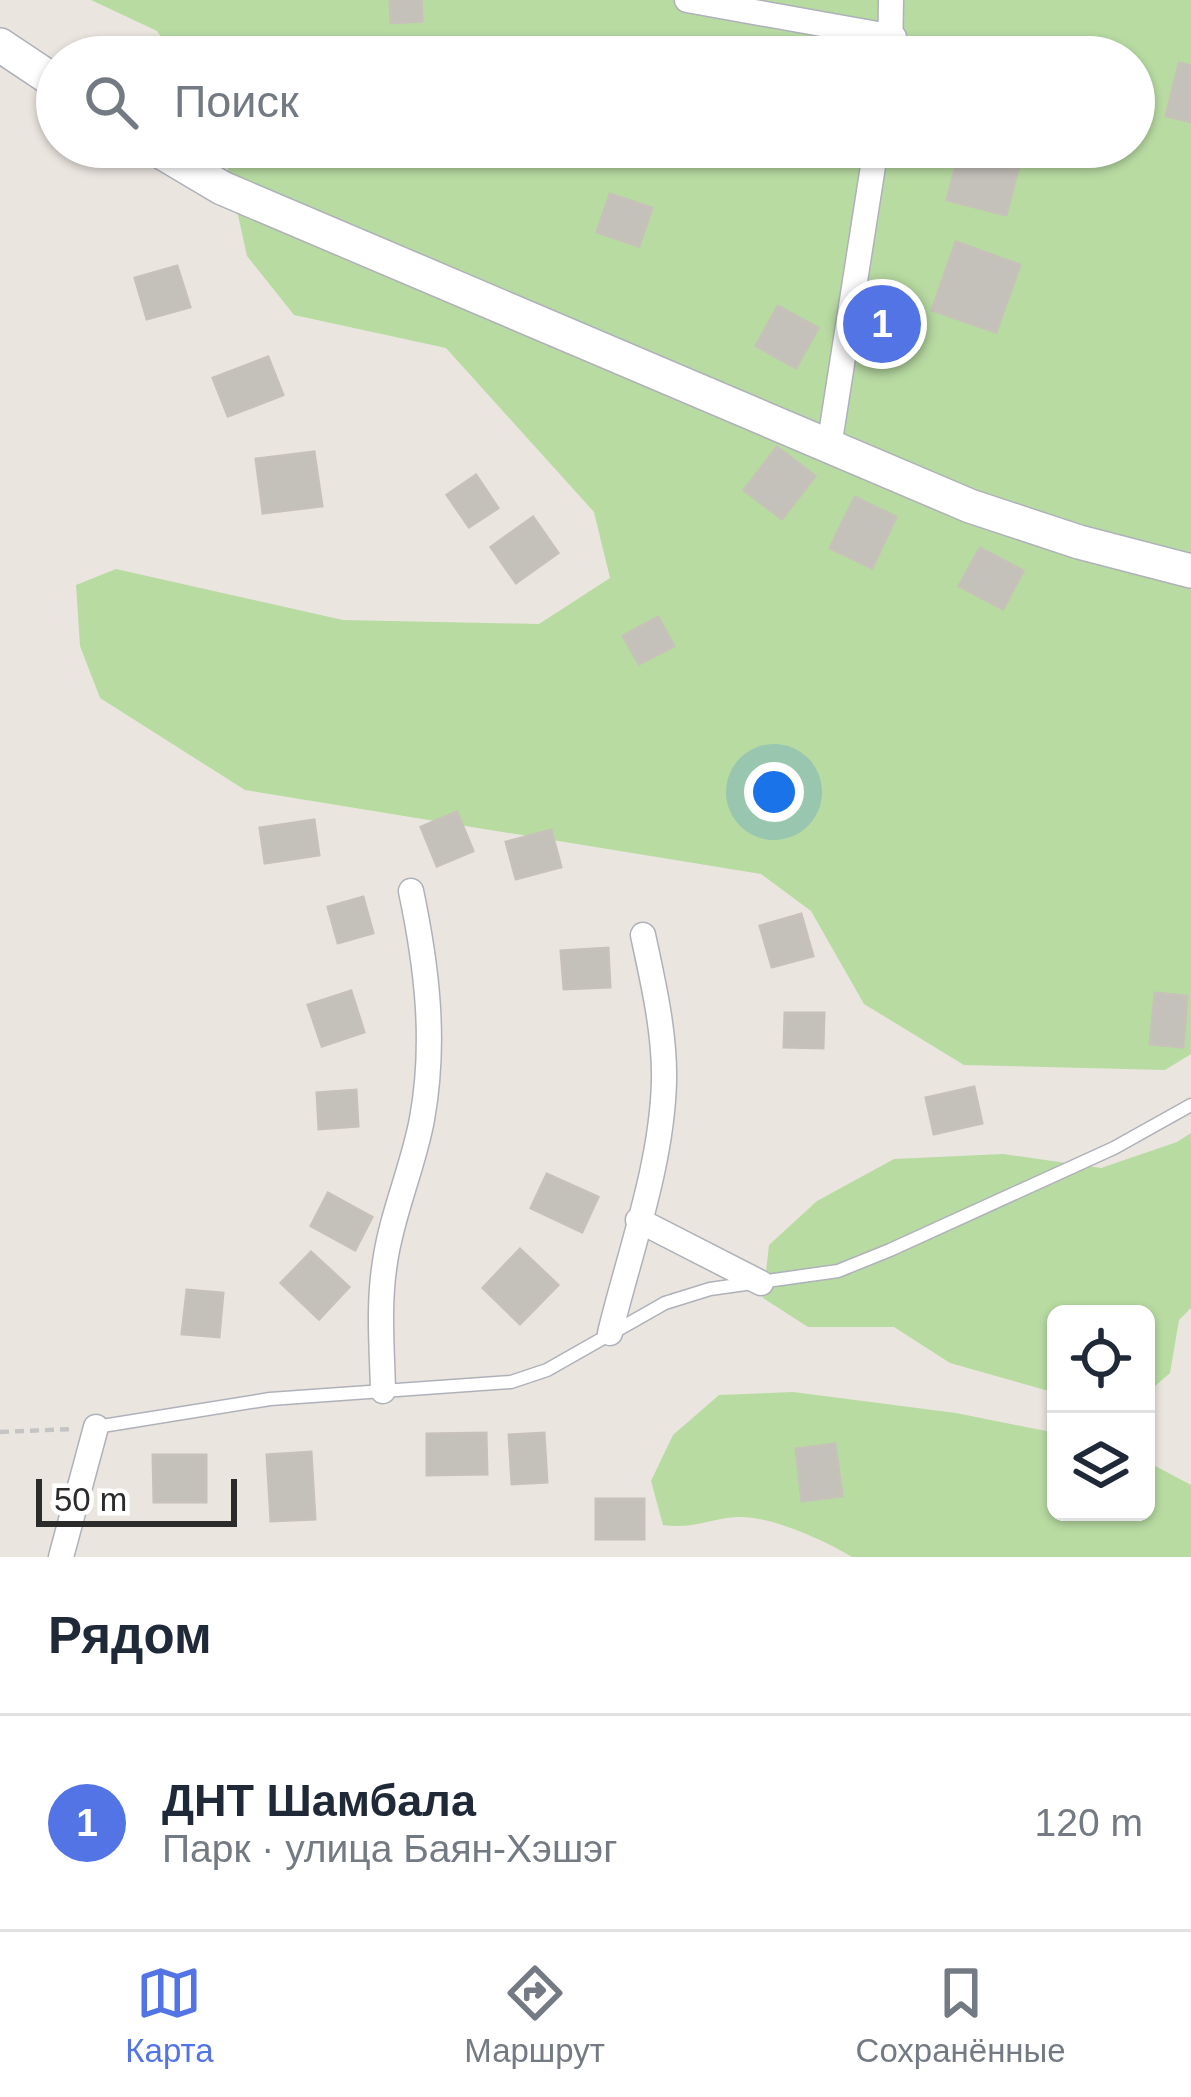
<!DOCTYPE html>
<html lang="ru">
<meta charset="utf-8">
<style>
body{margin:0;font-family:Arial,sans-serif;background:#f6f6f7;color:#1f2937}
.controls{position:absolute;right:36px;bottom:36px;display:grid;overflow:hidden;border-radius:18px;box-shadow:0 3px 9px #0004}
.controls button{width:108px;height:108px;display:grid;place-items:center;padding:0;border:0;border-bottom:3px solid #e0e1e3;background:#fff;color:#1f2937;font:60px sans-serif}
.scale{position:absolute;left:36px;bottom:30px;width:201px;box-sizing:border-box;padding-left:12px;border:6px solid #2b2b2b;border-top:0;font-size:33px;line-height:42px;white-space:nowrap;color:#2b2b2b;-webkit-text-stroke:9px #fff;paint-order:stroke}
.you{position:absolute;left:774px;top:792px;width:42px;height:42px;margin:-30px;border:9px solid #fff;border-radius:50%;background:#1a73e8;box-shadow:0 0 0 18px #1a73e833}
.badge{display:grid;place-items:center;width:78px;height:78px;border-radius:50%;background:#5374e4;color:#fff;font-size:39px;font-weight:700}
.pin{position:absolute;translate:-50% -50%;border:6px solid #fff;box-shadow:0 3px 12px #0006}
.list{margin:0;padding:0;list-style:none}
h2{display:flex;justify-content:space-between;align-items:center;height:156px;margin:0;padding:0 48px;font-size:51px}
h2 small{font-size:39px;font-weight:400;color:#747a83}
.list li{display:grid;grid-template-columns:78px 1fr auto;gap:36px;align-items:center;box-sizing:border-box;height:216px;padding:0 48px;border-top:3px solid #e0e1e3}
.list b{display:block;font-size:45px;white-space:nowrap}
.list p{margin:0;font-size:39px;white-space:nowrap;color:#747a83}
.list em{font-size:39px;font-style:normal;color:#747a83}
.icon{flex:none;width:66px;height:66px;fill:none;stroke:currentColor;stroke-width:2;stroke-linecap:round;stroke-linejoin:round}
.map{position:relative;flex:none;width:1191px;height:1557px;overflow:hidden}
.search{position:absolute;background:#fff;box-shadow:0 3px 9px #0004;left:36px;right:36px;top:36px;height:132px;display:flex;align-items:center;gap:30px;box-sizing:border-box;padding:0 42px;border-radius:66px;color:#747a83;font-size:45px}
.sheet{height:372px;background:#fff}
nav{display:flex;justify-content:space-around;align-items:center;box-sizing:border-box;height:168px;border-top:3px solid #e0e1e3;background:#fff;font-size:33px;color:#747a83}
nav a{display:grid;justify-items:center;gap:6px}
nav .on{color:#5374e4}
.map>svg:first-child{display:block}
</style>
<div class="map">
<svg width="1191" height="1557" viewBox="0 0 1191 1557">
<rect width="100%" height="100%" fill="#ebe5df"/>
<!-- green -->
<path fill="#b8dba2" d="M91,0H1191V1054L1165,1070L964,1065L864,1004L811,911L761,874L245,790L100,698L80,646L76,585L116,569L343,620L539,624L610,578L594,512L446,348L294,315L247,256L223,147H1134V57H175L157,31Z
M1191,1133V1308L1179,1320L1170,1373L1146,1394V1314H1056V1393L950,1363L894,1327H808L763,1298L769,1245L817,1201L894,1159L1003,1154L1101,1168L1177,1142Z
M793,1392L956,1413L1056,1433V1512H1146V1461L1191,1485V1557H852C826,1541 769,1515 737,1517C709,1519 695,1529 663,1525L651,1481L673,1435L719,1395Z"/>
<!-- building -->
<path fill="#c4c0ba" stroke="#c6c1b9" stroke-width="3" d="M390,0H421L422,21L391,23Z
M1179,63L1191,66V122L1166,116Z
M959,154L1018,169L1006,215L947,200Z
M610,194L652,208L639,246L597,232Z
M956,242L1020,265L996,332L932,310Z
M177,266L190,307L147,319L135,278Z
M778,306L818,328L796,368L756,346Z
M268,357L283,395L228,416L213,378Z
M777,447L815,476L782,519L744,490Z
M314,452L322,506L263,513L256,459Z
M476,475L498,508L469,527L447,495Z
M855,497L896,517L872,568L830,548Z
M533,517L558,553L516,583L491,547Z
M980,548L1023,571L1003,609L959,586Z
M658,617L674,646L639,664L623,636Z
M457,812L473,851L437,866L421,827Z
M314,820L319,855L265,863L260,828Z
M551,830L561,867L516,879L506,842Z
M363,897L373,933L338,943L328,907Z
M801,914L813,956L772,967L760,926Z
M608,948L610,987L564,989L561,951Z
M351,991L364,1032L322,1046L308,1005Z
M1155,993L1187,996L1183,1047L1150,1044Z
M785,1013H824L823,1048L784,1047Z
M974,1087L982,1123L934,1134L926,1098Z
M356,1090L358,1126L319,1129L317,1093Z
M547,1174L598,1197L582,1232L531,1208Z
M328,1193L372,1217L355,1250L311,1226Z
M520,1249L558,1285L520,1324L483,1288Z
M311,1252L349,1287L319,1319L281,1283Z
M187,1290L223,1293L219,1337L182,1334Z
M486,1433L487,1474L427,1475V1434Z
M544,1433L547,1482L512,1484L509,1435Z
M835,1444L842,1496L802,1501L796,1449Z
M311,1452L315,1519L271,1521L267,1455Z
M153,1455H206V1502H154Z
M596,1499H644V1539H596Z"/>
<g fill="none" stroke-linecap="round" stroke-linejoin="round">
<defs>
<path id="lane" d="M96,1427L270,1399L511,1382L547,1370L665,1303L710,1289L838,1271L890,1250L1114,1148L1191,1105"/>
<path id="street" d="M687,0L894,37
M890,57L891,0
M829,447L876,147
M638,1220L761,1283
M610,1333C630,1251 662,1165 664,1081C665,1032 653,982 643,935
M383,1391C382,1348 378,1305 385,1262C392,1213 413,1168 422,1119C436,1042 427,967 411,891
M61,1557L96,1427"/>
<path id="secondary" d="M0,45L57,83
M153,147L222,188L970,506L1079,542L1191,571"/>
</defs>
<!-- lane casing -->
<use href="#lane" stroke="#afb1ba" stroke-width="15"/>
<!-- street casing -->
<use href="#street" stroke="#afb1ba" stroke-width="27"/>
<!-- secondary casing -->
<use href="#secondary" stroke="#afb1ba" stroke-width="36"/>
<!-- path -->
<path stroke="#c4c4c4" stroke-width="4.5" stroke-dasharray="9 6" stroke-linecap="butt" d="M0,1432L72,1429"/>
<!-- lane -->
<use href="#lane" stroke="#fff" stroke-width="12"/>
<!-- street -->
<use href="#street" stroke="#fff" stroke-width="24"/>
<!-- secondary -->
<use href="#secondary" stroke="#fff" stroke-width="33"/>
</g>
</svg>
<div class="controls">
<button><svg class="icon" aria-label="locate" viewBox="0 0 24 24"><circle cx="12" cy="12" r="6"/><path d="M12 2v4M12 18v4M2 12h4M18 12h4"/></svg></button>
<button><svg class="icon" aria-label="layers" viewBox="0 0 24 24"><path d="M12 4l9 5-9 5-9-5zM3 14l9 5 9-5"/></svg></button>
</div>
<div class="scale">50 m</div>
<div class="you"></div>
<div class="pin badge" style="left:882px;top:324px">1</div>
<div class="search"><svg class="icon" aria-label="search" viewBox="0 0 24 24"><circle cx="10" cy="10" r="6"/><path d="M15 15l6 6"/></svg>Поиск</div>
</div>
<section class="sheet">
<h2>Рядом<small></small></h2>
<ul class="list">
<li><span class="badge">1</span><div><b>ДНТ Шамбала</b><p>Парк · улица Баян-Хэшэг</p></div><em>120 m</em></li>
</ul>
</section>
<nav>
<a class="on"><svg class="icon" aria-label="map" viewBox="0 0 24 24"><path d="M3 6l6-2 6 2 6-2v14l-6 2-6-2-6 2zM9 4v14M15 6v14"/></svg>Карта</a>
<a><svg class="icon" aria-label="directions" viewBox="0 0 24 24"><path d="M12 3l9 9-9 9-9-9zM9 14v-3h6M13 9l2 2-2 2"/></svg>Маршрут</a>
<a><svg class="icon" aria-label="saved" viewBox="0 0 24 24"><path d="M7 4h10v16l-5-4-5 4z"/></svg>Сохранённые</a>
</nav>
